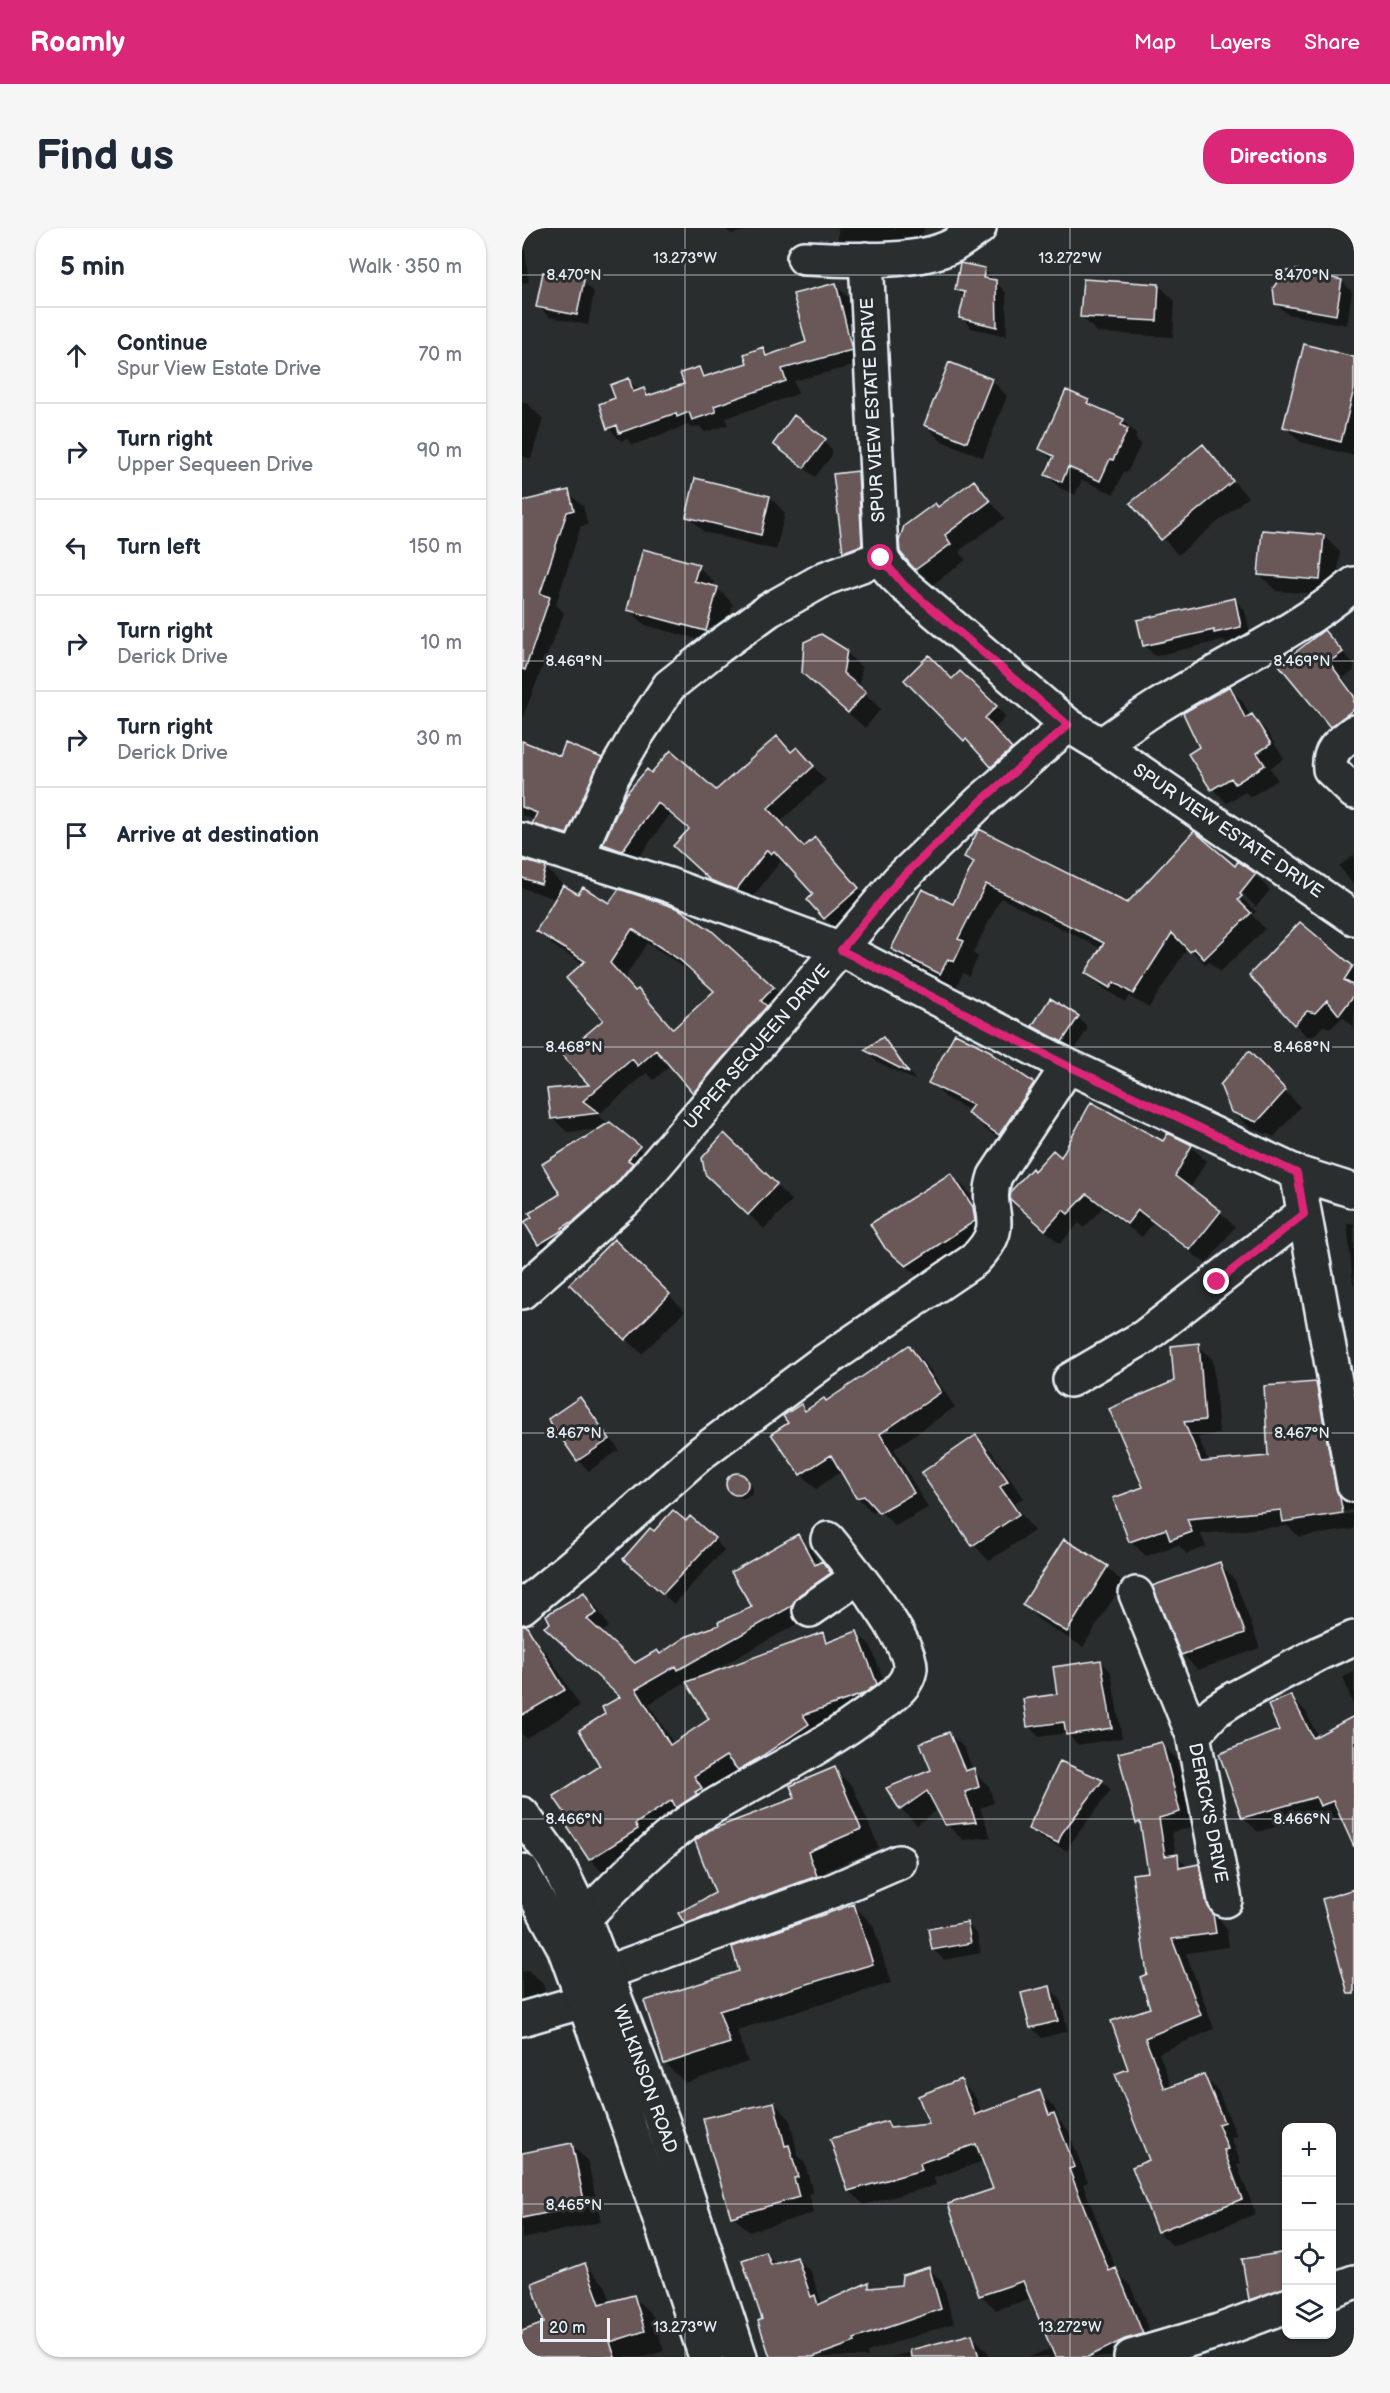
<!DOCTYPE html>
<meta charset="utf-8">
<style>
body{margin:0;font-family:"Balsamiq Sans",sans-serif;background:#f6f6f7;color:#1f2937}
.controls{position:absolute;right:18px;bottom:18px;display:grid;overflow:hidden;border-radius:12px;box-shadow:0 2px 4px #0004}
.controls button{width:54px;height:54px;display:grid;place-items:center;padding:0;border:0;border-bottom:2px solid #e0e1e3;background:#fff;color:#1f2937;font:30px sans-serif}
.scale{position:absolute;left:18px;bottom:15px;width:70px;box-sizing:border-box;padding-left:6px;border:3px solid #e8f1f8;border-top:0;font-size:16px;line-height:21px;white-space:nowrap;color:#e8f1f8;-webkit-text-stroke:4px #2a2d2e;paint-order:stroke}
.stop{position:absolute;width:18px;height:18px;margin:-14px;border:4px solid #db2777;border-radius:50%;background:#fff}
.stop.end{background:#db2777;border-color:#fff;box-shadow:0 2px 6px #0008}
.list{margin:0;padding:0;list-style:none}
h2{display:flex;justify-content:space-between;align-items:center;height:78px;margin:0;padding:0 24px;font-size:26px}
h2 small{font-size:20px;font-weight:400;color:#747a83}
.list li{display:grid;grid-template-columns:39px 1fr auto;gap:18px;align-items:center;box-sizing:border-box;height:96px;padding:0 24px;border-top:2px solid #e0e1e3}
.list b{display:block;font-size:22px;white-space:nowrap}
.list p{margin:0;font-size:20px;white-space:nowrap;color:#747a83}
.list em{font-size:20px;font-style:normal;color:#747a83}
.icon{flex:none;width:33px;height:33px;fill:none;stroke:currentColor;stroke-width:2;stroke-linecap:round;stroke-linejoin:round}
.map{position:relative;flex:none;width:832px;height:2129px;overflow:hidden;border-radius:24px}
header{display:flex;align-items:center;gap:36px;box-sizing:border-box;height:84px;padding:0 30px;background:#db2777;color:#fff}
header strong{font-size:28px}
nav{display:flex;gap:33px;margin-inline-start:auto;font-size:21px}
.intro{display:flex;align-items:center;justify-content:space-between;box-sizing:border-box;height:144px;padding:0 36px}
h1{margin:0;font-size:42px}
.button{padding:15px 27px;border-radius:24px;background:#db2777;color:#fff;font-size:21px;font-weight:700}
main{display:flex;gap:36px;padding:0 36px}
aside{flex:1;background:#fff;border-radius:24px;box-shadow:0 2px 4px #0004}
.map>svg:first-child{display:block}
</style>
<header>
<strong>Roamly</strong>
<nav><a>Map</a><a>Layers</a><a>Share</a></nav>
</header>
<div class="intro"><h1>Find us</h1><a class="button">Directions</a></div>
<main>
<aside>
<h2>5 min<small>Walk · 350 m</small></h2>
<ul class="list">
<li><svg class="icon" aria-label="ahead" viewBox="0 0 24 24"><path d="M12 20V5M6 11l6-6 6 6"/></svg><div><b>Continue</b><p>Spur View Estate Drive</p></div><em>70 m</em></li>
<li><svg class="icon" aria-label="right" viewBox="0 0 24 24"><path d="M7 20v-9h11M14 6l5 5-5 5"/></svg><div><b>Turn right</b><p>Upper Sequeen Drive</p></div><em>90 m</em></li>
<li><svg class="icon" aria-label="left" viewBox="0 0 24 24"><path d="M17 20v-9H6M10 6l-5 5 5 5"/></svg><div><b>Turn left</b></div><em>150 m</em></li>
<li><svg class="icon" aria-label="right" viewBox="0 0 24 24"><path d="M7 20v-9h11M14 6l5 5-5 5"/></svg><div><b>Turn right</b><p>Derick Drive</p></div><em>10 m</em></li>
<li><svg class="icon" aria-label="right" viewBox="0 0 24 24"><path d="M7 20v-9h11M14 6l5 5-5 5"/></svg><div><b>Turn right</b><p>Derick Drive</p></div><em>30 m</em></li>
<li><svg class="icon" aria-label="arrive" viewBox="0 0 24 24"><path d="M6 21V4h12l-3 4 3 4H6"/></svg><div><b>Arrive at destination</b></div></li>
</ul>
</aside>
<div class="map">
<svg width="832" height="2129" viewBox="0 0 832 2129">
<rect width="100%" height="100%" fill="#2a2d2e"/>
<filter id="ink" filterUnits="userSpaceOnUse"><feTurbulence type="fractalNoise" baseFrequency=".0167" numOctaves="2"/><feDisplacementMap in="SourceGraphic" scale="12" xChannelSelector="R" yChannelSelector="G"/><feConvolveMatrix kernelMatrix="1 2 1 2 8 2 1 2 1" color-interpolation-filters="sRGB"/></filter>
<g filter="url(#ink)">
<!-- shadow -->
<path fill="#0007" fill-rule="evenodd" d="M0,0L7,54L0,55Z
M203,0H236L209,6Z
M316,0H401L402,1L397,20L327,22L316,12Z
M462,41L484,65L485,108L449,100L439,89L443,70L435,62Z
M820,53L830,64L825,97L765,86L754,76Z
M61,54L72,64L66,97L27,89L16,78Z
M313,57L326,69L342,135L272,153L276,166L204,190L206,197L183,204L177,198L169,200L166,197L111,217L105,211L99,213L87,200L95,171L106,152L118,163L122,162L129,169L164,157L177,141L186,149L227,135L241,121L248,128L286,115Z
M637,57L653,73L651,109L576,105L560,89Z
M832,131V228L779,214L763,199Z
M428,136L470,152L485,168L461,229L419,213L403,197Z
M0,173L5,175L21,191L9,231L0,228Z
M566,173L573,180L601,193L615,206L613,210L619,216L605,245L602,243L592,266L560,252L553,267L538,260L524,247L531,233L519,221Z
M299,210L310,221V227L293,249L253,215Z
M680,218L726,269L656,327L610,275Z
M336,245L351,261L355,333L338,339L322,323Z
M452,254L483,290L437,323L444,332L410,357L394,341L416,280Z
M46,264L61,278L66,297L59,298L34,376L42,385L0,491V296Z
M248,269L263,285L254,322L182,304L166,288Z
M802,308L818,324L814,367L754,363L738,347Z
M176,338L192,354L190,359L195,360L211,376L200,418L123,397L107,381Z
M712,371L723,382L729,409L704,415L702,412L633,428L622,417Z
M802,404L832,436V443L821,450L832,465V509L826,513L799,486Z
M324,424L340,440L337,460L359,481L343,500L281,445Z
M430,453L474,479L484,489L472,501L499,532L480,548L387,455Z
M707,460L721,474L728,488L744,502L762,531L748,540L756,552L728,569L723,564L705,575L691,561L668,526L679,520Z
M0,515L38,530L79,531L93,545L59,620L27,610L12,595L13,592L0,587Z
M275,521L304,552L258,594L283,620L306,624L349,674L316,703L303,690L293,667L265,636L263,638L258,634L227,674L203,665L166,631L168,602L149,585L113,635L96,629L83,616L129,547L194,564L270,525Z
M832,627V658L817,638Z
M443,629L605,677L713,640L733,647L748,662L734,679L720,665L730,653L728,651L718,663V668L734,684L730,687L743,701L698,744L687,734L684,737L666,719L627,780L607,768L603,774L580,760L565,745L580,721L479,670L451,725L456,729L447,748L441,745L434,760L386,736L371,721L431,678L452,638Z
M0,633L24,640L40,656L37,664L88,677L251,760L266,774L186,878L149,837L132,852L125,845L76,887L130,932L30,1029L17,1016L40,966L81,901L45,904L30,890L70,858L83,792L61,736L30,717L15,702L34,671L0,660ZM125,715L174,747L193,764L152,802L102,751Z
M778,696L832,741V800L821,789L809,800L801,798L788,812L773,796Z
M556,789L566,800L551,824L522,808L511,798Z
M361,811L371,822L394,853L354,833L344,823Z
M469,825L511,856L527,872L494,922L463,901L447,885L449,883L424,870L408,854Z
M742,840L778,879L752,909L727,899L710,883Z
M202,907L270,973L242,1001L201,962Z
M642,915L669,918L684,933L668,961L698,984L713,999L684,1036L631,995L620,1009L580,980L562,1000L557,995L538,1016L505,986L512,945Z
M429,946L445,962L467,996L468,1009L401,1053L364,1019Z
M825,996H832V1056L831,1055Z
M92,1013L163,1083L120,1126L49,1056Z
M676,1117L691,1132L697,1206L676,1209L687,1235L748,1229L794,1156L809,1171L823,1249L790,1258H812L829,1276L832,1277V1282L770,1291V1294L832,1285V1301L777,1309L766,1298L679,1306L684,1319L665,1326L656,1317L624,1328L608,1313L653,1154Z
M387,1119L402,1133L433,1179L372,1221L406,1280L373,1298L357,1282L350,1284L335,1269L320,1243L294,1261L279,1246L251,1207L268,1195L278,1178L284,1184L304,1175Z
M58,1171L69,1181L97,1222L67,1243L56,1232L28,1191Z
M454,1209L470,1224L501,1270L492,1276L512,1303L467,1333L452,1317L401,1245Z
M214,1246L221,1248L231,1260L229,1267L223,1271L215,1269L206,1257L208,1250Z
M164,1296L192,1311L202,1322L152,1376L113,1341L132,1305Z
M276,1308L289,1322L297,1336L300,1335L314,1349L284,1391L189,1444L190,1446L300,1406L309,1414L335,1405L349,1418L368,1470L231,1555L217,1541L184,1562L192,1574L81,1645L68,1631L49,1592L80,1539L86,1486L99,1469L38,1413L62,1366L75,1380L87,1399L78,1405L113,1436L139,1427L232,1380ZM235,1396L236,1398L210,1413V1410ZM165,1453L189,1492L152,1516L127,1476Z
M697,1336L713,1352L738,1420L676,1442L660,1426Z
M585,1339L601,1355L561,1419L518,1393L502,1377Z
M9,1409L25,1425L58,1478L4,1510L0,1506V1414Z
M579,1433L589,1444L600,1510L556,1517L545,1505L517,1509L506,1498L537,1468Z
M832,1444V1479L821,1449Z
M769,1469L784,1484L796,1509L832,1489V1615L820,1590L815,1592L806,1584L736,1604L721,1589L759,1503Z
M427,1505L443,1521L451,1543L467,1558L472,1575L458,1580L469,1609L441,1612L424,1596L416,1581L395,1597L379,1581L366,1560L411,1543Z
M640,1516L654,1530L672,1599L650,1604L654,1628L667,1640L676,1638L691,1652L698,1691L705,1702L707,1719L664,1725L692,1801L637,1825L650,1860L682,1848L696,1863L715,1908L709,1910L719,1935L715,1937L734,1986L651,2018L636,2003L628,1933L608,1842L630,1781L627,1747L628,1646L621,1600L615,1595Z
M539,1535L580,1553L589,1562L549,1615L546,1623L518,1610L508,1601Z
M312,1541L331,1559L357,1620L304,1643L313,1667L183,1714L164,1695L194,1665L275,1571Z
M332,1678L351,1697L369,1755L215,1802L226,1834L163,1855L144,1836L124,1774L219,1744Z
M444,1695L455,1706L459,1725L422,1732L411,1721Z
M6,1742L21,1756L28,1782L0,1794V1744Z
M528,1760L538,1770L546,1803L520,1810L509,1799Z
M438,1853L453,1868L460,1886L517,1864L532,1879L538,1893L546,1902L566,1954L561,1956L595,2044L608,2057L635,2121L614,2129H507L531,2120L510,2070L474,2082L459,2067L473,1961L462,1933L412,1950L414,1957L342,1977L327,1962L365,1895L371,1901L409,1897Z
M252,1875L268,1891L276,1928L283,1935L291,1965L287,1966L292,1985L227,2004L211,1988Z
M49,1916L66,1934L79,1994L0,2011V1927Z
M244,2026L255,2037L275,2031L289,2044L300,2076L346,2056L351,2061L380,2058L406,2040L420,2054L432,2095L345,2124L346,2128L344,2129H250L241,2092Z
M764,2026V2079L744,2087L729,2071Z
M63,2037L83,2057L90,2075L111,2068L132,2089L142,2123L123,2129H0V2105L24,2096Z
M450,2108L466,2124L467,2129H369Z"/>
<!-- building -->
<path fill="#6b5858" stroke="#e8f1f8" stroke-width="1.5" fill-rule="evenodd" d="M438,35L463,40L461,50L474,52L475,99L437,90L443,64L433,62Z
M775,42L820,52L814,87L753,76L751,60L763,43Z
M21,44L62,52L55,87L14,79Z
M561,51L637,56L635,93L558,89Z
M314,55L330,122L260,141L264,153L192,178L194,184L170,192L167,184L155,189L154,185L97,205L95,197L85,201L77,176L93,170L88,157L107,150L111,164L122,160L125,168L162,156L158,145L177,139L181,149L225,135L222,126L241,119L244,128L284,114L271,66Z
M782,116L832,129V161L819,214L761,199Z
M427,134L470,151L445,214L402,197Z
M544,162L567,172L565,175L602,191L599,197L606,201L591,232L588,231L578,253L546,239L540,254L523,247L532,228L517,221Z
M272,187L304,211L282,240L251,216Z
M681,216L711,253L639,312L608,275Z
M336,243L340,317L321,324L311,246Z
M173,250L248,268L239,307L164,289Z
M452,252L468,273L423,307L429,316L393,342L378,324L377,313L382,298L413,275L416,279Z
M47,262L52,282L45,284L18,366L28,369L3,442L0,441V273Z
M740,302L802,307L798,352L736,347Z
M121,321L177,336L172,353L196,359L184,403L105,382Z
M713,370L719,399L692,405V402L621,418L615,392Z
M802,402L821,424L807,434L832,468V481L808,499L757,437Z
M299,406L325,422L321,445L344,464L326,485L280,445L282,414Z
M407,427L430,451L438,443L475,478L463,490L490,521L469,539L444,511L442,513L382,452Z
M708,458L723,490L730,486L749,516L735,525L743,537L713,556L709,550L689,562L666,526L677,519L661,485Z
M255,508L269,524L275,519L292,538L246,580L282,619L293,609L337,660L302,691L285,672L291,666L252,623L249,626L245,622L214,662L188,652L151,618L167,601L135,574L100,623L81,616L103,567L125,541L129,545L149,522L194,562Z
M0,513L38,528L43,515L80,530L45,606L10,596L15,585L0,579Z
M457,601L605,675L672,603L713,638L716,633L734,646L718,666L720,668L716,672L729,685L682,731L672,720L668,724L650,705L611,766L592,754L588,760L563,745L582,715L464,656L436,711L442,713L432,734L426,731L418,746L369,721L400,661L431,676L452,634L442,629Z
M0,632L24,639L19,656L0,650Z
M41,657L56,666L61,659L87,675L97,661L157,681L189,702L252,759L239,773L245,778L171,865L134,822L116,838L110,831L61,873L77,885L29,891L25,861L67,857L40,827L81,792L44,750L63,733L14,703ZM110,701L158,732L192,763L151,801L116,761L113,763L88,735Z
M778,694L831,738L822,752L832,758V767L817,787L805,772L793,785L785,783L772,797L727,747Z
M528,770L557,788L540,814L510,798Z
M433,805L470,824V826L512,855L477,907L445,885L451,877L406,855Z
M361,809L387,845L342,822Z
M727,823L764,862L735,894L709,884L698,857Z
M569,874L641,913L646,905L670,917L653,948L699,983L668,1022L616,982L605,996L565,966L546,986L541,982L523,1002L488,971L489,963L510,940L512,943L531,922L539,929Z
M88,894L118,918L106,932L111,935L92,958L53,992L40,1000L41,1002L16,1017L2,994L10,989L7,985L38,966L20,936Z
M202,905L255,956L226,987L183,946L180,930Z
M429,945L451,979L453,993L384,1038L363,1020L348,996Z
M92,1011L148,1066L103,1112L47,1056Z
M677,1115L683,1192L662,1194L679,1234L746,1228L742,1158L794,1154L814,1260L818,1270L821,1285L761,1294L759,1282L665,1291L670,1304L648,1312L644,1301L607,1314L591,1270L621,1259L587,1181L652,1153L649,1118Z
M387,1117L419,1164L358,1206L392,1265L357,1285L342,1268L334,1270L309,1227L278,1247L249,1206L266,1195L261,1188L279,1176L283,1183L302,1170L304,1173Z
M58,1169L88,1211L55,1233L26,1191Z
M454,1207L486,1253L478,1259L497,1286L450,1318L399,1245Z
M204 1256a11 11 0 1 1 22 0a11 11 0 1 1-22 0Z
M151,1282L164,1293L168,1288L193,1310L141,1366L101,1331L128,1300L132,1303Z
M276,1306L293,1337L300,1333L309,1345L277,1367L270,1378L156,1442L154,1438L114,1461L148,1517L187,1491L164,1454L301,1404L304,1415L335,1403L355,1456L341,1466L281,1487L287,1496L237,1530L216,1542L204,1528L172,1548L180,1560L173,1564L175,1566L154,1580L150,1572L113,1596L116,1601L67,1632L42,1594L47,1591L31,1568L78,1538L57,1502L83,1486L80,1479L98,1469L22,1399L28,1395L24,1387L62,1364L75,1385L65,1391L113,1435L135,1422L138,1426L163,1409L197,1397L196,1394L230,1379L209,1344Z
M542,1311L586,1338L545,1404L500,1377Z
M698,1334L723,1405L659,1427L630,1358Z
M0,1397H4L43,1462L0,1487Z
M579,1432L590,1500L544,1507L542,1494L505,1499L501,1471L535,1466L531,1439Z
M769,1467L791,1510L832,1488V1619L811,1573L798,1578L794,1569L720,1590L697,1526L757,1502L746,1477Z
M427,1504L443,1543L452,1540L457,1559L443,1564L454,1594L423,1597L405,1563L378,1582L364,1560L409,1542L398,1515Z
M640,1514L658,1584L637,1590L643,1628L656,1626L657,1640L677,1636L685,1676L691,1686L694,1705L650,1711L679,1787L623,1810L643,1861L682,1846L702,1894L696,1896L706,1921L702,1922L720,1971L635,2004L610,1939L627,1932L593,1846L606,1841L589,1793L628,1780L618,1749L625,1746L610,1646L626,1644L618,1594L614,1596L596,1525Z
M538,1533L581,1552L540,1605L536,1615L506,1601Z
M313,1539L339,1601L286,1624L295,1648L163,1696L156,1685L193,1665L173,1613L188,1602L273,1570L268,1558Z
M832,1661V1766H826L800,1671Z
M332,1676L351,1736L197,1783L208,1815L142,1836L122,1773L217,1743L210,1719Z
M445,1694L449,1715L410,1722L406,1701Z
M528,1758L536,1793L508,1800L499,1765Z
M439,1851L453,1887L518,1862L527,1887L532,1885L553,1939L547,1941L587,2043L594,2040L621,2106L603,2111L566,2129H533L501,2053L457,2068L426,1976L471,1961L454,1916L398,1935L400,1942L326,1963L308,1911L365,1893L368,1900L407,1896L396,1868Z
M252,1874L263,1918L267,1917L276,1949L272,1950L277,1969L209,1989L188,1920L181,1890Z
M50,1915L63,1977L0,1990V1925Z
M244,2024L249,2037L275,2029L289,2069L293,2067L296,2077L347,2054V2060L379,2057L380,2047L407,2039L419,2081L332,2111L333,2114L291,2129H248L236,2093L240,2091L220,2032Z
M765,2024V2060L727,2072L720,2031Z
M63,2035L78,2076L112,2067L123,2103L88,2114L93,2129H0V2103L22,2095L10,2055Z
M450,2106L457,2129H389L388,2122Z"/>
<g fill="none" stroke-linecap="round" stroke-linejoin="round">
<defs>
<path id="minor" d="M282,30C324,31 392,37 430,18C439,13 448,6 457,0
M344,31L359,324C360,338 373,347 382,357L546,497L579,517L832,690
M832,504C818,515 806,522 808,541L832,564
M579,517C598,504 617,490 636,478C701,437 773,406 832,356
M0,612L147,657L319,721L546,838L775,945L832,963
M55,629L90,549L114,508L147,458L196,419L247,382L304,350L359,330
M775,945L832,1257
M0,1064L105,971L376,653L459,573L546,497
M548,1152L622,1109L782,985
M614,1366L671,1507
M0,1379L68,1323L179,1225L297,1137L452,1032C490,994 460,987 473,948L546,838
M288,1382L336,1349
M703,1672L671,1507L693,1483L713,1470L798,1425L832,1410
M62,1690C95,1657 128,1621 166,1594C222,1557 284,1530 338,1491C355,1478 386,1463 388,1440C390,1413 325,1334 306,1311
M83,1745L315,1661L377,1634
M0,1791L62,1773
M810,2062L832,2054
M609,2129L697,2103L764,2078"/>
<path id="major" d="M0,1586L34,1633L62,1690L140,1892L218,2129
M0,1643L42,1719L110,1907L184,2129"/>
</defs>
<!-- minor casing -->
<use href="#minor" stroke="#e8f1f8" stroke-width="38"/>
<!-- major casing -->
<use href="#major" stroke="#e8f1f8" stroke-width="38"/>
<!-- minor -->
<use href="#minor" stroke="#2a2d2e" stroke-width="33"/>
<!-- major -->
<use href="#major" stroke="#2a2d2e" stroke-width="33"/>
</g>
</g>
<g fill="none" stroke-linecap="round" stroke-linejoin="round" filter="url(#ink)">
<!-- route -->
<path stroke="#db2777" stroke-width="8" d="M359,330L382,357L546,497L459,573L376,653L319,722L546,838L775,945L782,986L695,1054"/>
</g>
<!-- ticks -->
<path fill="none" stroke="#e8f1f8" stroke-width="1.5" stroke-opacity="0.45" d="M163,0V2129M548,0V2129M0,47H832M0,433H832M0,819H832M0,1205H832M0,1591H832M0,1976H764M810,1976H832"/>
<g text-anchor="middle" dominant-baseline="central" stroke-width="6" stroke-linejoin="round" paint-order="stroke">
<!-- street labels -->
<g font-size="18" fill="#e8f1f8" stroke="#2a2d2e">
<text transform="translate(351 182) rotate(-93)">SPUR VIEW ESTATE DRIVE</text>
<text transform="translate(706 603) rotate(34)">SPUR VIEW ESTATE DRIVE</text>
<text transform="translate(235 819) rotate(-49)">UPPER SEQUEEN DRIVE</text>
<text transform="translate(686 1585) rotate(79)">DERICK'S DRIVE</text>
<text transform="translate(123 1851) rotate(70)">WILKINSON ROAD</text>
</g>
</g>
<g font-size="15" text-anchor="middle" fill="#e8f1f8" stroke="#2a2d2e" stroke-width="6" stroke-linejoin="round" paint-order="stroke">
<text x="163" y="35">13.273°W</text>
<text x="548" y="35">13.272°W</text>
<text x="52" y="52">8.470°N</text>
<text x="780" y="52">8.470°N</text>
<text x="52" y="438">8.469°N</text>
<text x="780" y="438">8.469°N</text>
<text x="52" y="824">8.468°N</text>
<text x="780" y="824">8.468°N</text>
<text x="52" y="1210">8.467°N</text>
<text x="780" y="1210">8.467°N</text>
<text x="52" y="1596">8.466°N</text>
<text x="780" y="1596">8.466°N</text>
<text x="52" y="1982">8.465°N</text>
<text x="163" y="2104">13.273°W</text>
<text x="548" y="2104">13.272°W</text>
</g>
</svg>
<div class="controls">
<button>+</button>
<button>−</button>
<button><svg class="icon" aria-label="locate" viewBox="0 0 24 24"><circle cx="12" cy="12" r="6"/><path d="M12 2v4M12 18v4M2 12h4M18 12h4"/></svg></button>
<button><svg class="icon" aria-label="layers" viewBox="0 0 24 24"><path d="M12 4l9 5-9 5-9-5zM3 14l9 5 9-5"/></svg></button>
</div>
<div class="scale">20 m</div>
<div class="stop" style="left:359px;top:330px"></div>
<div class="stop end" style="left:695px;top:1054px"></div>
</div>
</main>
